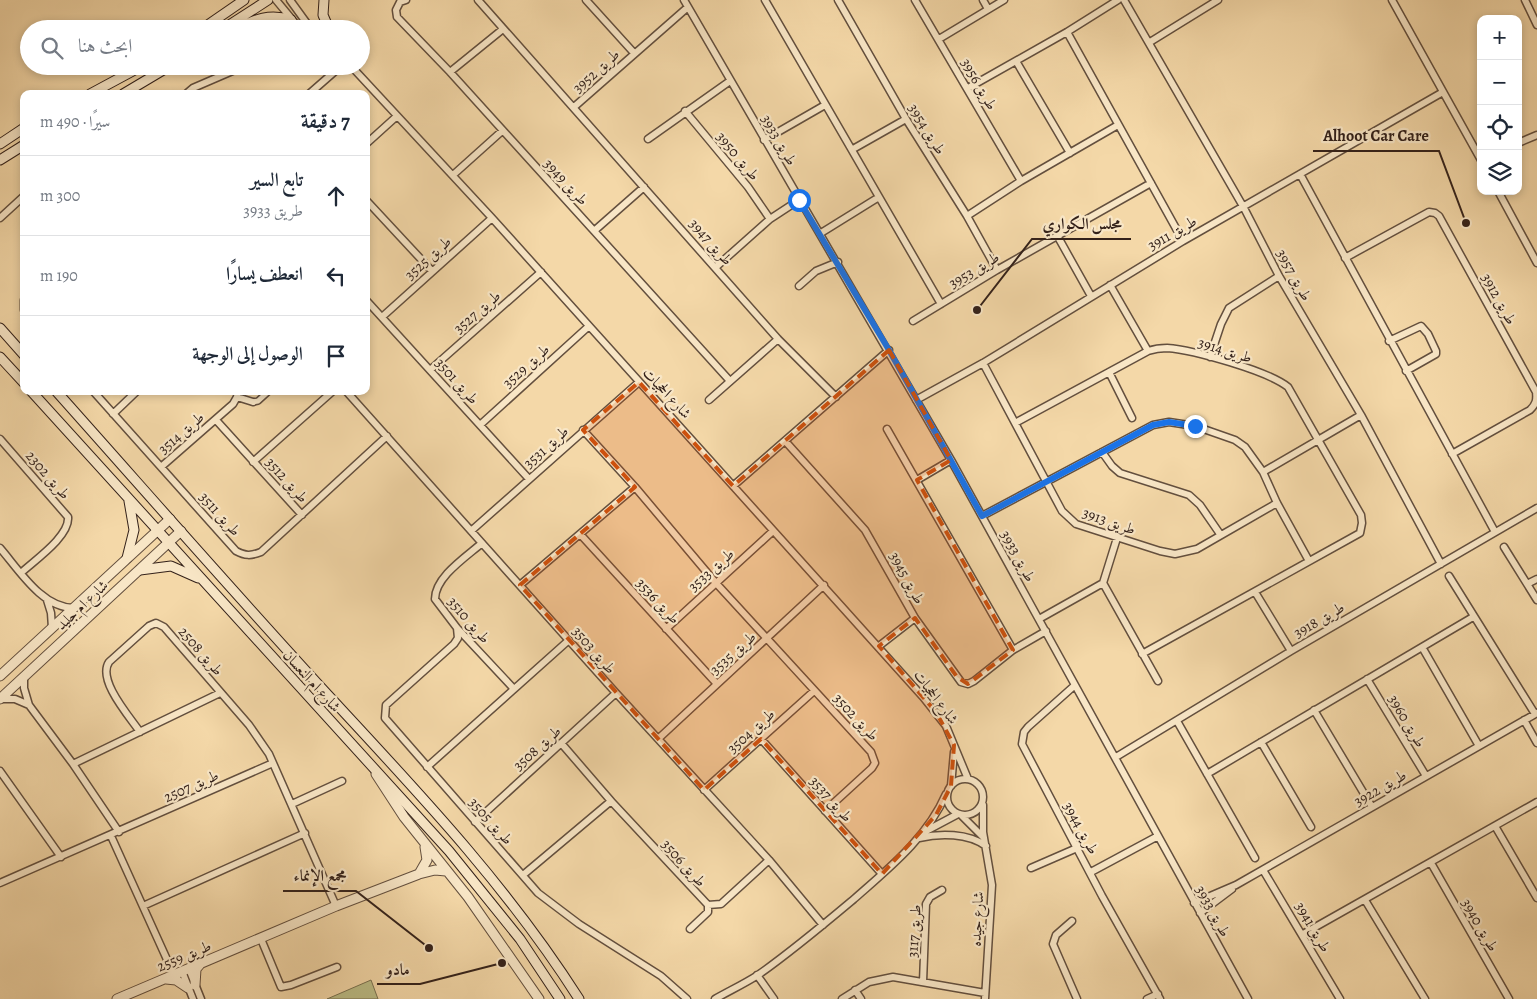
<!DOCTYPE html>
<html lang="ar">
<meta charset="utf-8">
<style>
body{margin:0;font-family:Alegreya,Amiri,serif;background:#f2f2f3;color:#1f2937;direction:rtl}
.controls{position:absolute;right:15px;top:15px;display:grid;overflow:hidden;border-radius:10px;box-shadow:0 2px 8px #0003}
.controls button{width:45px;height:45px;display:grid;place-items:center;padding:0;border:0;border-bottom:1px solid #e0e1e3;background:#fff;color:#1f2937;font:25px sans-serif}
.stop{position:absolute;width:15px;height:15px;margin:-11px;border:4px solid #1a73e8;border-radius:50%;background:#fff}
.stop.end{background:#1a73e8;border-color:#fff;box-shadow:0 1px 5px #0008}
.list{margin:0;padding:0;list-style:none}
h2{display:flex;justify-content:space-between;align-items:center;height:65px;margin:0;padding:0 20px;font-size:21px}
h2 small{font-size:16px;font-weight:400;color:#747a83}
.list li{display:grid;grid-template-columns:32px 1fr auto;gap:15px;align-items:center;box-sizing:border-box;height:80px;padding:0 20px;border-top:1px solid #e0e1e3}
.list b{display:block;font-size:19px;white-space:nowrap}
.list p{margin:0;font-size:16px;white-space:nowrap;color:#747a83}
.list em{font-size:16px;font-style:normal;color:#747a83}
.icon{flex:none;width:28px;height:28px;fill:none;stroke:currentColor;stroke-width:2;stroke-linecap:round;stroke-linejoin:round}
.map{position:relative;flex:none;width:1537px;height:999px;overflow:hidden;direction:ltr}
.search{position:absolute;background:#fff;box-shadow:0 2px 8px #0003;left:20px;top:20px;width:350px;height:55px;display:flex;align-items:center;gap:12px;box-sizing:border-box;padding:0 18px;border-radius:28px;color:#747a83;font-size:19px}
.panel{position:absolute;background:#fff;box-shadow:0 2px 8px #0003;left:20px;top:90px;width:350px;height:305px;border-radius:10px;direction:rtl}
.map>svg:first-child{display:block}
</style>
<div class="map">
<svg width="1537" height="999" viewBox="0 0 1537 999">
<rect width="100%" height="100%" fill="#f4d8a8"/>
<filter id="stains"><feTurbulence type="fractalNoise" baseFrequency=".004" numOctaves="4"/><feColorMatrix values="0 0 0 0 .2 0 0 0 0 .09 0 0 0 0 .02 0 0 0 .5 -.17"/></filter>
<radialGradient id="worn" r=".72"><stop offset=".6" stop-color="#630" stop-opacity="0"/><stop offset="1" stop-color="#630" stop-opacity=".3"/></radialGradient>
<!-- green -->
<path fill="#bcbe87" stroke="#787050" d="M371,980L378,999H327Z"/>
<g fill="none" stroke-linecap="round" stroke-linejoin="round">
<defs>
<path id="pedestrian" d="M253,402L258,401L269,391"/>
<path id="minor" d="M276,0L300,29
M290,0L311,29
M406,0L400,2L396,10L397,17L450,72L730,381
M478,0L778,339L836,397
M586,0L634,53
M684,0L951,460L1248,999
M765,0L941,304
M838,0L906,119L967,216L997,270
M915,0L1021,181
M983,0L988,9
M1124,0L1244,208L1279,276L1361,415L1441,564
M1392,0L1481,160
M1525,0L1537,25
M1067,32L1183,241
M939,39L1004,0
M1150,42L1218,0
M1016,61L1070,153
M351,66L492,218L923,697L946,726L968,779
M450,72L503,29
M968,88L1067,32L1118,0
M186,94L193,88L244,66
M309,94L341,66
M574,107L688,7
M685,111L748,187L770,219
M648,139L730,81
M764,140L825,105
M1518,143L1537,135
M366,144L397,116
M853,149L906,119
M1300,174L1495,532
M453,175L502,131
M1498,191L1537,263
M366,200L432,271
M967,216L1021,181L1118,125
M0,218L24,196
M594,231L644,187
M821,233L879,197
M1058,237L1091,296
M1345,258L1429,212L1435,213L1439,216L1536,392C1537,400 1536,404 1530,410L1452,454
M716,267L770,219L799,200
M1110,285L1148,351
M799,286L816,271L838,262
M24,300V310
M366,300L529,479
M382,317L492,218
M913,321L997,270L1151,183
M1389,341L1421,326L1428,334L1436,351V354L1406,371
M1210,357L1221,324L1229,308L1279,276
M983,363L1062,511L1076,524L1160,551L1175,554L1197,549L1277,503
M430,370L541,272
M1109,372L1132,418
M93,391L236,551C245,556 251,556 261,552L387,436
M346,391L616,693L769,860L823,925
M237,397L253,402
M709,400L778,339
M916,400L983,363L1183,241L1443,92
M113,414L137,391
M216,420L302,515
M1015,423L1148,351C1154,349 1161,348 1167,348C1194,350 1268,371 1288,387L1361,515L1362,523L1360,533L1142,654
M480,425L589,326
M887,429L1013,650
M583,430L635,487L715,582L871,752L875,763L872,768L825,811
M0,439L68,517C70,536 35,560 22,572
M786,442L865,530L915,618L961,682L968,684L974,681L1013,650L1046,631
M1102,452L1112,466L1120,473L1189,495L1200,505L1220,534
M253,462L333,391
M161,467L233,404L237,397L238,391
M1263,472L1361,415
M917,480L951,460
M733,486L889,350
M982,516L1153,425L1169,422L1195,426L1235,440L1245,447L1263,472L1277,503L1309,561
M471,531L639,382
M580,534L717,684
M482,543C466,557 435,577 435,599L457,628L514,689
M1504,547L1537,600
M0,548C19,570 42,608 74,608
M1449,576L1535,714
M1103,583L1158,681
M1527,584L1537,579
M520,585L635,487
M1255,592L1291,651
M47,600L51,613L52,628
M1039,619L1103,583L1117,538
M457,628L458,638L454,644L386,705L385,718L538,893L579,924L661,976L687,999
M666,629L773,531
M879,646L915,618
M1422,647L1479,746
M24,677V688L29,705L73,764L119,832
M1367,679L1426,776
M1074,686L1028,727L1024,732L1022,744L1102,896L1160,999
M0,699H15L29,705
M1314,710L1372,807
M1524,720L1537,743
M1177,721L1255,858
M140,732C129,716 97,680 109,662L149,626L156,623L164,627L249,725L269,754L336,906
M658,739L824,585
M761,739L882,874
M1261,742L1311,827
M561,743L611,801L708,905L721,904L769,860
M1116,757L1291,651L1537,508
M73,764L220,693
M427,767L569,640
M0,771L61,857
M1207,774L1473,617
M947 797a18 18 0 1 1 36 0a18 18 0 1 1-36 0Z
M951,786L954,752
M704,790L814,691
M292,804L342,781
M983,805V832L992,885L985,999
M962,816L983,837
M475,822L616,693
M1495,826L1537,898
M926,831L958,814
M111,836L174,975
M919,838C940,833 968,833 986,846
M1431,863L1509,999
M1031,868L1077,848
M1263,870L1340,999
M1091,872L1158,836
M523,875L611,801
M0,883L273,763
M1365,900L1425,999
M1194,903L1236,885L1537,713
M143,906L305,833
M1200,913L1232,889
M1072,921L1056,935L1053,944L1077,999
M690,929L708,912V905
M1303,934L1537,802
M261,939L281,987L291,985L337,967
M189,969L201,999
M182,971L193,999
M757,975L774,999
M923,982L926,904L930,897L942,890
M855,990L861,999
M715,999C729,991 744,984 758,975C791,952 823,925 854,899C889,868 927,838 946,794
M842,999L869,982L893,977L985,993
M1147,999L1158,994"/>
<path id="tertiary" d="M0,676L170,519
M0,699L181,531
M376,774L404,817L468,897L539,999
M419,874L427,860L425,847
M166,979L176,980L188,988
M195,985L196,969L201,963
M117,999L336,906L419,874L435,870L446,871"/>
<path id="secondary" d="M324,0L323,15L329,29
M202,29L244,0
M223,29L268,0
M237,29C255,19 270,13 291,20
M90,94L142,66
M123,94L170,66
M0,144L24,128
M0,160L24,145
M0,328L24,355
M0,357L24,383
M31,391L449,851L520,939L560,999
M56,391C147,493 236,595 328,695C418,792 508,887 579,999
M127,558L134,530L129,501
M140,570L171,566L198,578"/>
</defs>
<!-- pedestrian casing -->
<use href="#pedestrian" stroke="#634f3e" stroke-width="8"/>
<!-- minor casing -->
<use href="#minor" stroke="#634f3e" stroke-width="9"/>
<!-- tertiary casing -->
<use href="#tertiary" stroke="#634f3e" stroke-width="11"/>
<!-- secondary casing -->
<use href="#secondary" stroke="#33211a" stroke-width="11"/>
<!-- pedestrian -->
<use href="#pedestrian" stroke="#f8e6c6" stroke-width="5"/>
<!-- minor -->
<use href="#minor" stroke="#f8e6c6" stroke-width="6"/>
<!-- tertiary -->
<use href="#tertiary" stroke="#f8e6c6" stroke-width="9"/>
<!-- secondary -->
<use href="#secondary" stroke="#f8e6c6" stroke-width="9"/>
</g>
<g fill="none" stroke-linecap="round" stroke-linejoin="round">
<!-- route -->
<path stroke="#1a73e8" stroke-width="6" d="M799,200L889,350L982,516L1153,425L1169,422L1195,426"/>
</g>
<!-- marked area -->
<path fill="#cd510e" fill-opacity="0.2" stroke="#cd510e" stroke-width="4" stroke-dasharray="10 6" stroke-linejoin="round" d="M889,350L951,460L917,480L1013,650L968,684L957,677L915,618L879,646L936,712L954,745L951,786L936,815L882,874L761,739L704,790L520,585L635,487L583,430L639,382L733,486Z"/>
<g text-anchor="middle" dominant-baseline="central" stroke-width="4.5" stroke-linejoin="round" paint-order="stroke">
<!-- street labels -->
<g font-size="15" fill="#33211a" stroke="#f8e6c6">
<text transform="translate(596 71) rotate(-42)">طريق 3952</text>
<text transform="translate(979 84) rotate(60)">طريق 3956</text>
<text transform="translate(927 129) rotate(58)">طريق 3954</text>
<text transform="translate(779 140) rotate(60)">طريق 3933</text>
<text transform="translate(738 156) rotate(50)">طريق 3950</text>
<text transform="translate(566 182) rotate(47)">طريق 3949</text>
<text transform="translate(1172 233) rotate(-30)">طريق 3911</text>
<text transform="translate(711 242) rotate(48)">طريق 3947</text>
<text transform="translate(428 258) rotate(-42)">طريق 3525</text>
<text transform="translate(974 270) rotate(-31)">طريق 3953</text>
<text transform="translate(1294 275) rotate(61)">طريق 3957</text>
<text transform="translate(1499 299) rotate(61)">طريق 3912</text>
<text transform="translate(477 312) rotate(-41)">طريق 3527</text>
<text transform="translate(1225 350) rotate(17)">طريق 3914</text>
<text transform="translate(526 366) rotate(-42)">طريق 3529</text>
<text transform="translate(457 381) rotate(48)">طريق 3501</text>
<text transform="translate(667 393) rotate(47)">شارع الحجيات</text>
<text transform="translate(181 433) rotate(-41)">طريق 3514</text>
<text transform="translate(546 447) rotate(-42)">طريق 3531</text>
<text transform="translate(48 475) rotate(49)">طريق 2302</text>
<text transform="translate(287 480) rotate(48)">طريق 3512</text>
<text transform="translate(220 514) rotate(48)">طريق 3511</text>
<text transform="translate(1109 521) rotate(19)">طريق 3913</text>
<text transform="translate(1018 556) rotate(61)">طريق 3933</text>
<text transform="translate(711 570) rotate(-42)">طريق 3533</text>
<text transform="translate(907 578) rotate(61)">طريق 3945</text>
<text transform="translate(658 601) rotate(47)">طريق 3536</text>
<text transform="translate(82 605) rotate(-43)">شارع ام جليد</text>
<text transform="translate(469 620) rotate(49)">طريق 3510</text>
<text transform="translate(1319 620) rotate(-30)">طريق 3918</text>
<text transform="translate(594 650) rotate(49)">طريق 3503</text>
<text transform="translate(201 651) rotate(49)">طريق 2508</text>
<text transform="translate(733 653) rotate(-42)">طريق 3535</text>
<text transform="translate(312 681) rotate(48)">شارع ام النعسان</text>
<text transform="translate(936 697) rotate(53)">شارع الحجيات</text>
<text transform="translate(856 717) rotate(47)">طريق 3502</text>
<text transform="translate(1407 721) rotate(59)">طريق 3960</text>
<text transform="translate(751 731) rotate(-42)">طريق 3504</text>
<text transform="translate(537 748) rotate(-42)">طريق 3508</text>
<text transform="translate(191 786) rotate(-24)">طريق 2507</text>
<text transform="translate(1380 788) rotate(-30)">طريق 3922</text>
<text transform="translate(831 799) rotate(48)">طريق 3537</text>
<text transform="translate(491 821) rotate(48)">طريق 3505</text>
<text transform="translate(1081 828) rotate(61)">طريق 3944</text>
<text transform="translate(684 863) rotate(48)">طريق 3506</text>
<text transform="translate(1213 911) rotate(61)">طريق 3933</text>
<text transform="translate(977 919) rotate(-87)">شارع جيده</text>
<text transform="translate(1480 925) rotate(60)">طريق 3940</text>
<text transform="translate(1313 927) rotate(59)">طريق 3941</text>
<text transform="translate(914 931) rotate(-86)">طريق 3117</text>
<text transform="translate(184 956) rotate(-23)">طريق 2559</text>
</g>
</g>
<!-- callouts -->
<path fill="none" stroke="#33211a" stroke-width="2" d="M1466 223L1439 151H1313M977 310L1032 239H1131M429 948L356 891H283M502 963L420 984H377"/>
<g fill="#33211a" stroke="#f8e6c6" stroke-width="2">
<circle cx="1466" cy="223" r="5"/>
<circle cx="977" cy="310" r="5"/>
<circle cx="429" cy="948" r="5"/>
<circle cx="502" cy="963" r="5"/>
</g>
<g font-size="16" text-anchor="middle" font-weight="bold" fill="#33211a" stroke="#f8e6c6" stroke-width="4.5" stroke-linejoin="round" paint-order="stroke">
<text x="1376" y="141">Alhoot Car Care</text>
<text x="1082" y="229">مجلس الكواري</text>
<text x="320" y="881">مجمع الإنماء</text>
<text x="398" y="975">مادو</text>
</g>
<rect width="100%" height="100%" filter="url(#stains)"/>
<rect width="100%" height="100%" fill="url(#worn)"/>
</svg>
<div class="controls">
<button>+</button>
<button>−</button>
<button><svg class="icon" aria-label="locate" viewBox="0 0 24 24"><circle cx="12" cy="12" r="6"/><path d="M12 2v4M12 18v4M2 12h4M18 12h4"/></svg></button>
<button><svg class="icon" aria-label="layers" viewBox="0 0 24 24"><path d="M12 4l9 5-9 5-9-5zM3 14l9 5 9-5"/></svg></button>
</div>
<div class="stop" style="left:799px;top:200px"></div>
<div class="stop end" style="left:1195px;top:426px"></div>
<div class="search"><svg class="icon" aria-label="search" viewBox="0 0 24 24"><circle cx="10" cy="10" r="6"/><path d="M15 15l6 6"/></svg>ابحث هنا</div>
<section class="panel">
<h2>7 دقيقة<small>سيرًا · 490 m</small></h2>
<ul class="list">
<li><svg class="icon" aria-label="ahead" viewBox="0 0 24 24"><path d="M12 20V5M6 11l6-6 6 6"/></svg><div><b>تابع السير</b><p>طريق 3933</p></div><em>300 m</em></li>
<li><svg class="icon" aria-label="left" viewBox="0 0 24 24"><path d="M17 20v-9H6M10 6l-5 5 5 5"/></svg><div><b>انعطف يسارًا</b></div><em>190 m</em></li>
<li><svg class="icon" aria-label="arrive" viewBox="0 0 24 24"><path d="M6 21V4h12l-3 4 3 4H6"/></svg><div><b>الوصول إلى الوجهة</b></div></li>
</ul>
</section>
</div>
